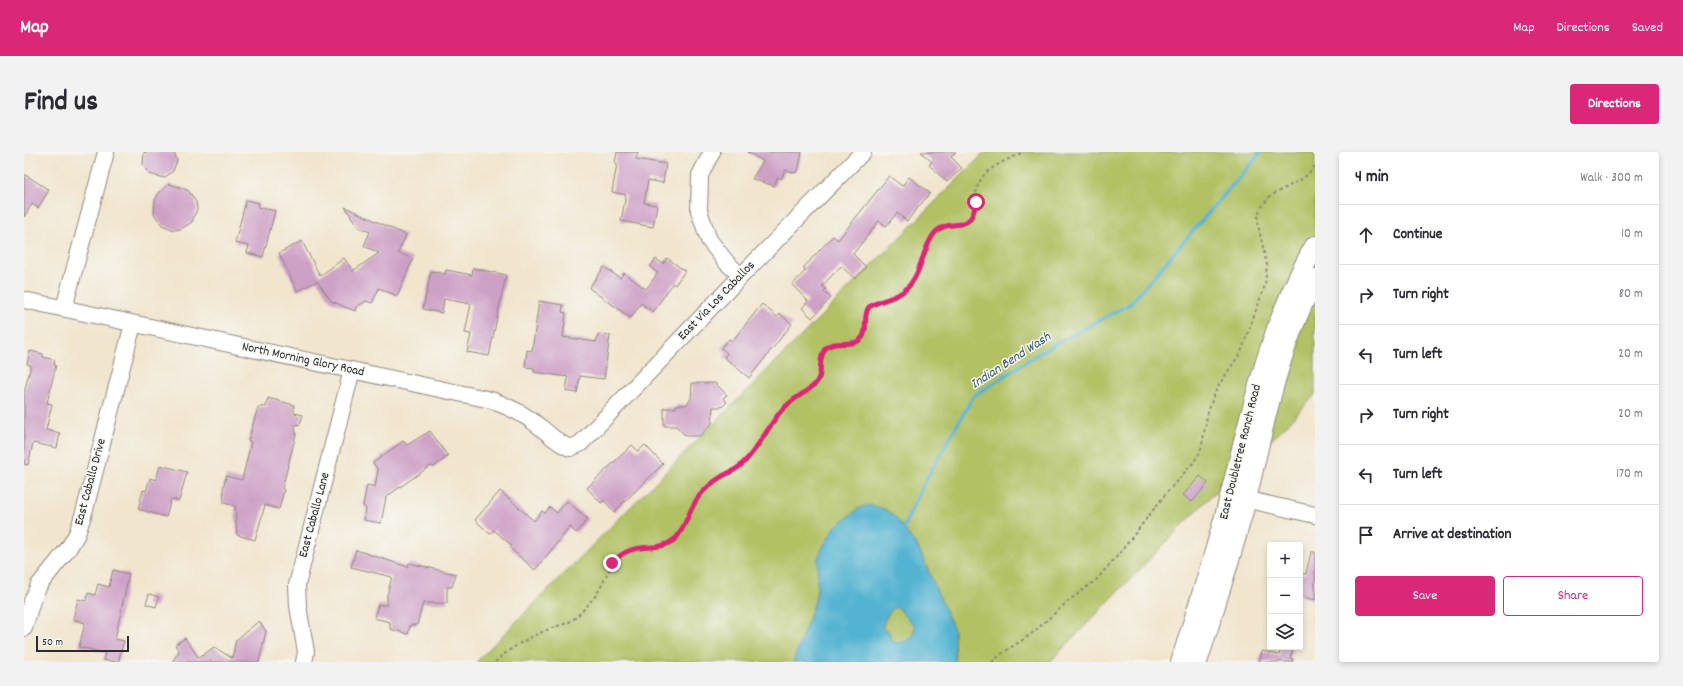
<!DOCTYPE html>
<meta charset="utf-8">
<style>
body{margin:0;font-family:Dekko,sans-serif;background:#f2f2f3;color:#2b2b33}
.controls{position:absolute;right:12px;bottom:12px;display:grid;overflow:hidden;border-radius:4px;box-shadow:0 2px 6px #0003}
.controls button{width:36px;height:36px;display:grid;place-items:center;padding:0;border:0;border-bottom:1px solid #e1e1e2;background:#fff;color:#2b2b33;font:20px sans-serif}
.scale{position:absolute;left:12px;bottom:10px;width:93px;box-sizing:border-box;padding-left:4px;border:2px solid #2b2b2b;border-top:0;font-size:11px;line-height:14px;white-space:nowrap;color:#2b2b2b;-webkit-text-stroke:3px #f6f6f2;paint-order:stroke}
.stop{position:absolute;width:12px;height:12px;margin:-9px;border:3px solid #db2777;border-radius:50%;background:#fff}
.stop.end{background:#db2777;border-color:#fff;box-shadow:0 1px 4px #0008}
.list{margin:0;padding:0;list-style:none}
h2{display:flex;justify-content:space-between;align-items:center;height:52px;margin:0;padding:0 16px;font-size:17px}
h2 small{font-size:13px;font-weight:400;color:#7c7c81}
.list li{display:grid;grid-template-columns:26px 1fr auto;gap:12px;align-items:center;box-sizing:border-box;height:60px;padding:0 16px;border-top:1px solid #e1e1e2}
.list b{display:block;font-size:15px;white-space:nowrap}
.list em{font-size:13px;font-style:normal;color:#7c7c81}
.actions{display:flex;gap:8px;padding:12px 16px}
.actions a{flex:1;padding:9px 0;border:1px solid #db2777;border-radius:4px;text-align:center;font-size:14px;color:#db2777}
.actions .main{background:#db2777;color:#fff}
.icon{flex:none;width:22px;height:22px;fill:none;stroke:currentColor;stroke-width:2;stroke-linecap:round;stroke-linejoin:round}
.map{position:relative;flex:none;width:1291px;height:510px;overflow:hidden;border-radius:4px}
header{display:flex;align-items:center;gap:24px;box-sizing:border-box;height:56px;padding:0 20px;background:#db2777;color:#fff}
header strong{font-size:19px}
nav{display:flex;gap:22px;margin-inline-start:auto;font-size:14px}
.intro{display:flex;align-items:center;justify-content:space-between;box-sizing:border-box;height:96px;padding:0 24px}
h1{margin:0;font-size:28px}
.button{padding:10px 18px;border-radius:4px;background:#db2777;color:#fff;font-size:14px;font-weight:700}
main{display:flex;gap:24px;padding:0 24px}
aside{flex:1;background:#fff;border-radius:4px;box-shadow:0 2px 6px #0003}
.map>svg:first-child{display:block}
</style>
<header>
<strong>Map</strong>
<nav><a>Map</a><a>Directions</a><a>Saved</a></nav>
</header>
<div class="intro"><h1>Find us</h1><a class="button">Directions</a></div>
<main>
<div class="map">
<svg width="1291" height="510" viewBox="0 0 1291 510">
<rect width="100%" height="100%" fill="#f6f6f2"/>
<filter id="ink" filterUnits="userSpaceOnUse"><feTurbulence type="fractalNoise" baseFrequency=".025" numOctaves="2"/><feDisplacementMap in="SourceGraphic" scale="8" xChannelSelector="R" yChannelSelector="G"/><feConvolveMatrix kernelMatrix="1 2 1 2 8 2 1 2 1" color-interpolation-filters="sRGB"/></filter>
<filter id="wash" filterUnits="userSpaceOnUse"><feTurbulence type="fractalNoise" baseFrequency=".012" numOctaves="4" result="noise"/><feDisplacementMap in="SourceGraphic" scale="16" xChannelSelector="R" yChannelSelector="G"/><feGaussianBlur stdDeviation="0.9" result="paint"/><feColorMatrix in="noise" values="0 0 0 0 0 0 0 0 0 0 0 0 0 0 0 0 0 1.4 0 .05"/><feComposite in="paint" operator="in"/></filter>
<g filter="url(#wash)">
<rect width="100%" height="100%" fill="#f1e5cd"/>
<!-- green -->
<path fill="#b1c163" stroke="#6e7647" d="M961,0H1291V243L1256,280L1187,344L1026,510H452Z"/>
<!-- water -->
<path fill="#52b3d1" stroke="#3e6f7e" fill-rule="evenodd" d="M848,353L862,358L871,365L894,395L930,478L931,510H769L790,452L793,439L794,406L799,395L811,375L837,355ZM872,455L878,459L879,462L891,474L889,485L882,489L872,491L867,487L865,480L858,475C862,467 864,459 872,455Z"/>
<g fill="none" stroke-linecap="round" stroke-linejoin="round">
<!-- stream -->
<path stroke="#52b3d1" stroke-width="3.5" d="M878,379L898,335L949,245L1015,201L1106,152L1237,0"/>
</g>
<g id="blocks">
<!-- building -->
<path fill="#cda0c6" d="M120,0H150L153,9L149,19L140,26L125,22L119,13Z
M593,0H614L612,7L642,12L639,31L624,28L620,51L633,53L629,75L597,69L602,43L588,40L593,12H591Z
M723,0H778L775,15L771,21L761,18L757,27L753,25L751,34L728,27L739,9Z
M897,0H932L927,5L938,16L923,30L905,13L908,10Z
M0,22L25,38L14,56L8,52L0,65Z
M865,24L878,34L885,25L906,41L883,69L873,61L862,74L855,69L829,102L842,115L831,127L817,114L798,134L802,137L800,139L807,146L788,166L778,156L784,149L768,133L782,118L779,116L809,84L814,88Z
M145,32L159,36L165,39L172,50L173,57L168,70L157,77L150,78L138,73L130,62L131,48L134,42Z
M222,48L235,51L234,55L251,59L239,105L223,101L225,94L211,91Z
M321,55L382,83L374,101L389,107L373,144L355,136L348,151L342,149L332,155L331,159L307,149L293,129L273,139L255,101L278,89L296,124L320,106L329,119L355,101L340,94L346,80L334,75Z
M643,106L661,119L651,133L649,131L629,160L617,151L607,166L565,136L580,115L596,126L600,121L622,137L634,121L626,115L632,107L639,112Z
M449,116L482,123L465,204L443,200L447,182L441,181L447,152L420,147L418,161L399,157L407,119L421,122L422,118L448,123Z
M515,149L539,153L538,160L542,161L539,185L572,190L574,182L586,183L580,227L556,224L553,241L542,239L544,225L510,220V216L501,215L503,198L508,199Z
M738,152L753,165L756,162L768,172L725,226L700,205L703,201L697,196L705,187L708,189Z
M6,199L19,202V205L31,208L30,213H32L23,251L28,252L22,278L36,281L33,296L9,291L4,313L0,312V241L7,213L3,212Z
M668,231H691L703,243L699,246L703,250L698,255H689L688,271L676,284H662L652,274H640V256H652V253H662L667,247Z
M244,246L270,253V261L279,263L276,272L271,273L272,282L258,337L260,338L255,357L241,353L231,388L213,383L211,354L200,351L199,336L202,324L218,328L227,290L224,289L234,255H242Z
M406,279L424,304L410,315L406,314L362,345L357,371L340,368L342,357L339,353L343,333L351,335L354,318L349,311L379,289L383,293Z
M608,293L614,299L621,293L639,312L590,360L580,348L577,351L563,336Z
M136,313L163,320L155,349L147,347L142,365L114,357L119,338L122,339L126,326L132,328Z
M1176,324L1184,331L1168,350L1159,343Z
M476,339L510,369L518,359L521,361L526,355L533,361L543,349L564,367L552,381L546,375L511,418L486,396L488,394L470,378L466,382L451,368Z
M332,398L384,415L385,411L432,422L428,435H423V451H399L393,473H386L384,482L366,477V470L350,466L354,453H363V443L368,425L327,415Z
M1287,400H1291V448L1276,444V421L1282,422Z
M89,418L105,422L91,487L100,489L94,510L79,508L81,501L55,495L61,471L49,467L54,447L62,449L64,441L71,443L74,432L85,435Z
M125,442L135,445L132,455L122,452Z
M235,469L242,479L235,510H148L155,499L151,493L161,486L175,506L190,495L208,506L212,488Z
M1258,495L1269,497L1266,506L1269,507L1268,510H1235L1238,499L1255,503Z"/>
</g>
</g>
<g filter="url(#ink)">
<use href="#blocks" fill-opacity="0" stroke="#8e887c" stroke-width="1"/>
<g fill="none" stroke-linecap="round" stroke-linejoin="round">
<defs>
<path id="minor" d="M688,0L676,23L675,59L685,88L703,111L717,124
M0,148L467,248C485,255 501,262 516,275C528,284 532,290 546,296L556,292L717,124L839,0
M40,156L82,0
M1212,345L1291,363
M0,476L8,449L15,433L44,397L53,382L61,357L109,172
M280,510L282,500L274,454L273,433L328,218"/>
<path id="major" d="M1157,510C1174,455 1192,401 1206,345C1228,259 1246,172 1291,94
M1173,510C1190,456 1208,402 1222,347C1240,272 1254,194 1291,127"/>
</defs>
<!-- minor casing -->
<use href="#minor" stroke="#8e887c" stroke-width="18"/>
<!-- major casing -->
<use href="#major" stroke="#8e887c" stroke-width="22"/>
<!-- path -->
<path stroke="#8e887c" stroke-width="2" stroke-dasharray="3 3" stroke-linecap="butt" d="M471,510C487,495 506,485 525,477C531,474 539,473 545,470C553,466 561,456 567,449C581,435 583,412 598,402C613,392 635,400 649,388C662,378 665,356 677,342C683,337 688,331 695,326C704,320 715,317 722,308C737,291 747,268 764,252C772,245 785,240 793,231C800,221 792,208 802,197C811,186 830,197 838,186C845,177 839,164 845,155C856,147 870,148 880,138C898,123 897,94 912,80C922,71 939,77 948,65C952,59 951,49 952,42C954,17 981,10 999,0
M968,510L980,500L1006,483L1043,450L1072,428L1095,402L1143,340L1169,311L1175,302L1178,293L1183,264L1189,245L1193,236L1217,200L1241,133L1243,113L1234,73V63L1236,57L1246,44L1280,26L1291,14"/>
<!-- minor -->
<use href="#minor" stroke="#fff" stroke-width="16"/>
<!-- major -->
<use href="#major" stroke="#fff" stroke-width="20"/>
</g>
</g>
<g fill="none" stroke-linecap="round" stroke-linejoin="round" filter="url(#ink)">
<!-- route -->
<path stroke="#db2777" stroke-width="5" d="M588,411C610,386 632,403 651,387C661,378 665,356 676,343C682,336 689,330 697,325C704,321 712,318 717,313C734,298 743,276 757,259C763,253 770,247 778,242C783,238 788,236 792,231C800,222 793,208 801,197C810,186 829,197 838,186C845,177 838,164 845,155C856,147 870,148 881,138C898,123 897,99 910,82C925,63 947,86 952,50"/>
</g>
<g text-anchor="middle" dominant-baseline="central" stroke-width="3" stroke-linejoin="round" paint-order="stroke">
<!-- street labels -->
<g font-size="13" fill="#2b2b2b" stroke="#f6f6f2">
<text transform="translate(693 149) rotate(-46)">East Via Los Caballos</text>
<text transform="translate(279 208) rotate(12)">North Morning Glory Road</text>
<text transform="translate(1217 300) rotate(-76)">East Doubletree Ranch Road</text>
<text transform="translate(67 330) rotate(-75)">East Caballo Drive</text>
<text transform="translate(291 363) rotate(-75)">East Caballo Lane</text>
</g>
<!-- water labels -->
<g font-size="14" font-style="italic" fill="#395b65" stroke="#f6f6f2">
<text transform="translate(987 209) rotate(-33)">Indian Bend Wash</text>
</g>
</g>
</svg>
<div class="controls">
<button>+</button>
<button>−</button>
<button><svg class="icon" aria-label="layers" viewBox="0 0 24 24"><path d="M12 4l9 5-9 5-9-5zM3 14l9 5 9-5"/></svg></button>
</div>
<div class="scale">50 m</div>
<div class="stop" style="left:952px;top:50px"></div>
<div class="stop end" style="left:588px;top:411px"></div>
</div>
<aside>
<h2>4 min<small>Walk · 300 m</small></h2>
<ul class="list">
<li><svg class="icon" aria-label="ahead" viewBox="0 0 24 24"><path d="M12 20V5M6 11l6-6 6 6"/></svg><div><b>Continue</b></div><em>10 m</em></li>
<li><svg class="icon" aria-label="right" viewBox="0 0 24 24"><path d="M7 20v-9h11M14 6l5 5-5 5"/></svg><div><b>Turn right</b></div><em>80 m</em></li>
<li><svg class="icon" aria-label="left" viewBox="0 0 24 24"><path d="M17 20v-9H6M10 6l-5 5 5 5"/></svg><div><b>Turn left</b></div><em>20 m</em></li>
<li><svg class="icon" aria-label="right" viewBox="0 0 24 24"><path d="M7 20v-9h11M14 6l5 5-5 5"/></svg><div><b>Turn right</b></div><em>20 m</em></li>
<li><svg class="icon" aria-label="left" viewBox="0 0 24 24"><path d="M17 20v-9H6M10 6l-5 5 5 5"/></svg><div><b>Turn left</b></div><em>170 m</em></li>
<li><svg class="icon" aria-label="arrive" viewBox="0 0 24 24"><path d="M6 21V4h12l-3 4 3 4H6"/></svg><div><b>Arrive at destination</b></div></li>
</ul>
<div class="actions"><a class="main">Save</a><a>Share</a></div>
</aside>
</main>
